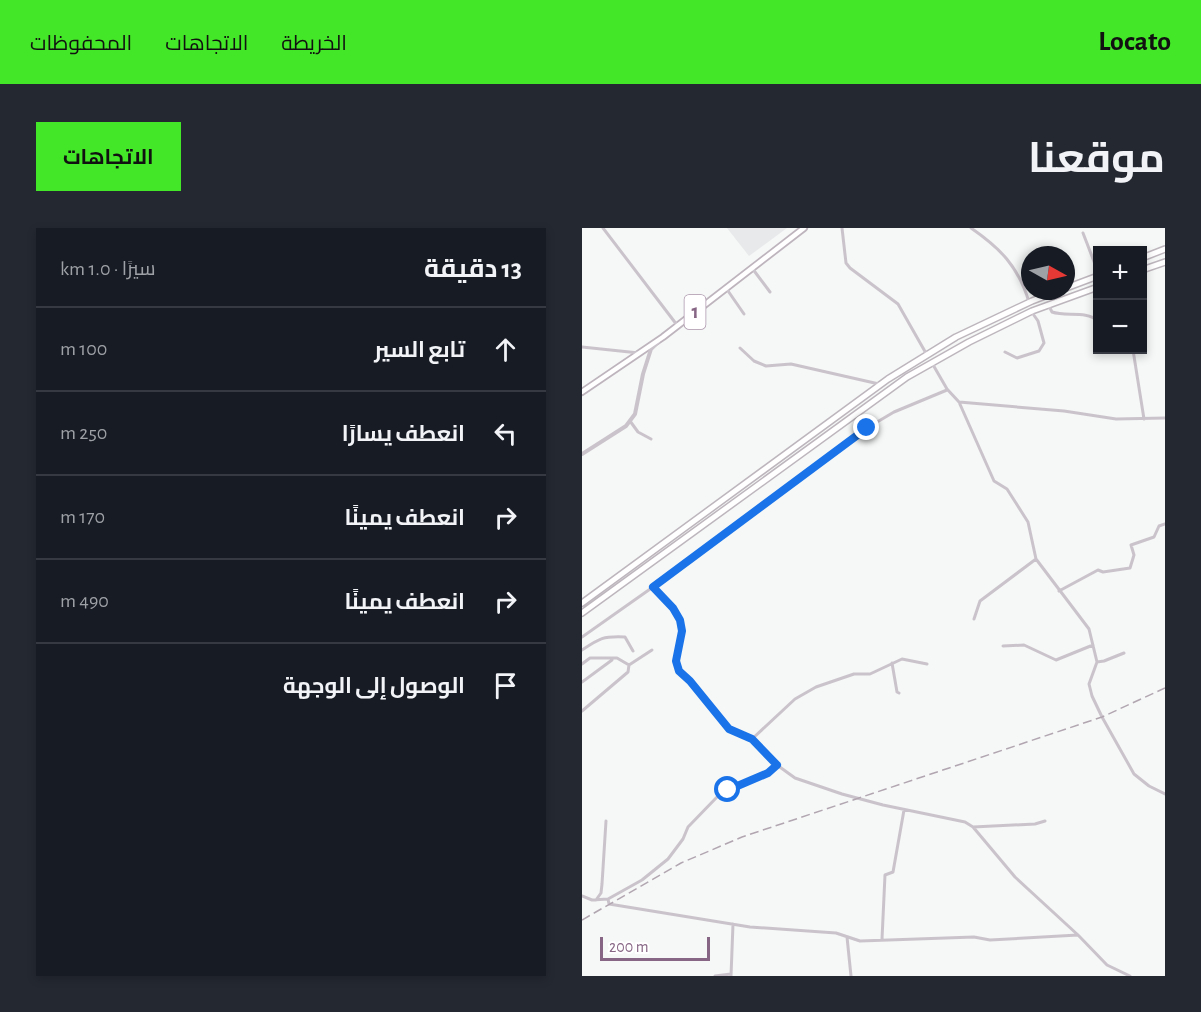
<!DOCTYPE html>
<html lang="ar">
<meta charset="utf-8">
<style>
body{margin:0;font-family:"Alegreya Sans",Cairo,sans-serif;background:#242831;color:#f1f3f6;direction:rtl}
.controls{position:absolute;right:18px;top:18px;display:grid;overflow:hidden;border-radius:0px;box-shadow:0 3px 9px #0003}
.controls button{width:54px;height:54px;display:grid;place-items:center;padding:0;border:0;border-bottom:2px solid #363941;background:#171b24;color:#f1f3f6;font:30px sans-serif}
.compass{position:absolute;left:439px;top:18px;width:54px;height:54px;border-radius:50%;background:#171b24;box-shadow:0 3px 9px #0003;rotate:98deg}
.scale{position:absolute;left:18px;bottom:15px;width:110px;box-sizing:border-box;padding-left:6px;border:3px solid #876685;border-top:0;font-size:16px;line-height:21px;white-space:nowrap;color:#876685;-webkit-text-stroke:4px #fff;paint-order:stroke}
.stop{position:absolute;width:18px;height:18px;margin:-14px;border:4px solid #1a73e8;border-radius:50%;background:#fff}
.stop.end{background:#1a73e8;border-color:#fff;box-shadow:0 2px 6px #0008}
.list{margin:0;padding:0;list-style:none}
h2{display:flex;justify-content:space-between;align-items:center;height:78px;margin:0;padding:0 24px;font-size:26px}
h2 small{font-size:20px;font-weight:400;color:#9ea1a6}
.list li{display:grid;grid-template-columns:39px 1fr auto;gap:18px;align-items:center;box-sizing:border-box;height:84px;padding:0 24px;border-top:2px solid #363941}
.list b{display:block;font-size:22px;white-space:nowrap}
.list em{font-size:20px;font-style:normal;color:#9ea1a6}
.icon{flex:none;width:33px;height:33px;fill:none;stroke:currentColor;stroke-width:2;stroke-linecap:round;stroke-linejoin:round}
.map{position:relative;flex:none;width:583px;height:748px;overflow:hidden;direction:ltr;border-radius:0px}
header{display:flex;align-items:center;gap:36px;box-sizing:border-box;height:84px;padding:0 30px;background:#44e727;color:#111}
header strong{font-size:28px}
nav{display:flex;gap:33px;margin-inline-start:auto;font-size:21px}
.intro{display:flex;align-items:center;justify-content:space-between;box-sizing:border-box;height:144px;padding:0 36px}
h1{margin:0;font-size:42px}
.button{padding:15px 27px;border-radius:0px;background:#44e727;color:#111;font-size:21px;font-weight:700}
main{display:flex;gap:36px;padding:0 36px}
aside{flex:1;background:#171b24;border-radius:0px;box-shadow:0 3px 9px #0003}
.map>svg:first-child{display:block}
</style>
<header>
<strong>Locato</strong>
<nav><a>الخريطة</a><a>الاتجاهات</a><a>المحفوظات</a></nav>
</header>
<div class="intro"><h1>موقعنا</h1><a class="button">الاتجاهات</a></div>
<main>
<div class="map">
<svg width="583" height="748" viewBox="0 0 583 748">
<rect width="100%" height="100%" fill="#f5f8f7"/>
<!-- built -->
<path fill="#e8e9ea" d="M145,0H205L167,28Z"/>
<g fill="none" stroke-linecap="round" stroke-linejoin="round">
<defs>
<path id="primary" d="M0,164L81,109L222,0"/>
<path id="motorway" d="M560,30L583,21
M560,42L583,34
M484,60L516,48
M0,375L306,151L374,109L450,73L476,63
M0,385L325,149L387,114L450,83L516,59"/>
</defs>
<!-- primary casing -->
<use href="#primary" stroke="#beb4bd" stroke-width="8"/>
<!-- motorway casing -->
<use href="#motorway" stroke="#beb6bd" stroke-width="8"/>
<!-- minor -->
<path stroke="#cbc3cb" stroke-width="3" d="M21,0L95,97
M260,0L264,35L268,40L316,76L345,127
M389,0C418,20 436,38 447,74
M501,5L516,44
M170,40L188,64
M144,60L162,86
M467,78L470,84C484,89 504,82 516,93
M0,119L57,125
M158,120L172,133L184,138L209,136L297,156
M551,122L562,191
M423,124L435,130L457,123L462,115L456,93L449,83
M350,135L365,161L377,174L412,253L425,261L446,294L454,331L507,401L515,434L507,456L510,468L520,489L552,546L567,558L583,566
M377,174L482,183L534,191L583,190
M48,193L56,204L69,211
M71,359L91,380L98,392L100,403L94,433L97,443L108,453L147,501L170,511L195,537L213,550L260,566L301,577L383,594L391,599L433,649L496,707
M477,363L516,342L521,344L548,340L552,327L549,317L572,309L577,298L583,296
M392,391L398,373L454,331
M0,409L71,359L285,200L312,184L365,162
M421,418L442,417L474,432L511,417
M0,422C18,410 21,408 43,409L51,423
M515,434L522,433L542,425
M310,435L315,464L317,465
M0,436L8,430H35L47,437L70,422
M0,454L30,432
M0,483L46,444L47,437
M170,511L213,471L234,459L272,446H288L320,431L345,436
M391,599L453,596L463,593
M0,668L10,672L26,671L27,676L168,699L254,705L278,713L392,709L408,712L496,707L525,737L548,748
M26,671L60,652L86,631L101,611L106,599L136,568L146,562L186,545L195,537
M14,672L19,665L20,656L24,593
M265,709L269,748
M300,711L303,647L311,644L322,582
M133,748L149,746
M149,748L151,696"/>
<!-- tertiary -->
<path stroke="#cbc3cb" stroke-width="4" d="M0,226L44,198L53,186L61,146L69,121L76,114"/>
<!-- primary -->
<use href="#primary" stroke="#fff" stroke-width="4.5"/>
<!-- motorway -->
<use href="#motorway" stroke="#fff" stroke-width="5"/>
<!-- rail -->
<path stroke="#b2a6b1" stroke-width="1.5" stroke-dasharray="9 4.5" stroke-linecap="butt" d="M0,692L99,635L160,609L520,489L583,460"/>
</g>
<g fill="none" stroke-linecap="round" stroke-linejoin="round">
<!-- route -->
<path stroke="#1a73e8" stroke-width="8" d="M146,562L186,545L195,537L170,511L147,501L108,453L97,443L94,433L100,403L98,392L91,380L71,359L285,200"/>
</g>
<g text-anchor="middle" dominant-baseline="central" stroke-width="6" stroke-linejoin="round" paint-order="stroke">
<!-- shield labels -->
<rect fill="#fff" stroke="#ab94aa" stroke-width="1.5" x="102.5" y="67" width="21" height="34" rx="4.5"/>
<g font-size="20" font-weight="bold" fill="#876685">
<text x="113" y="84">1</text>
</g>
</g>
</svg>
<div class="controls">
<button>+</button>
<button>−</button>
</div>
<svg class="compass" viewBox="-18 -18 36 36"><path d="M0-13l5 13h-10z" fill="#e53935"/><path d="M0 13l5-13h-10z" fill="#9ea1a6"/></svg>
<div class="scale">200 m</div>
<div class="stop" style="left:146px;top:562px"></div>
<div class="stop end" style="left:285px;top:200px"></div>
</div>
<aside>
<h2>13 دقيقة<small>سيرًا · 1.0 km</small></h2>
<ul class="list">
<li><svg class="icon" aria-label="ahead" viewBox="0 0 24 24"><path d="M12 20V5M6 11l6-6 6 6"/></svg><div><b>تابع السير</b></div><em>100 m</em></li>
<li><svg class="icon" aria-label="left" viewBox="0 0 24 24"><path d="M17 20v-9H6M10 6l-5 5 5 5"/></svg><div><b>انعطف يسارًا</b></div><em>250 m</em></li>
<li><svg class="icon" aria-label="right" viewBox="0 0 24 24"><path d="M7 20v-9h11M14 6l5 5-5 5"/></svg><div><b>انعطف يمينًا</b></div><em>170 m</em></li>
<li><svg class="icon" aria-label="right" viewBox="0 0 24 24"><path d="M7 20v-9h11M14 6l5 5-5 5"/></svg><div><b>انعطف يمينًا</b></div><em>490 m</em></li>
<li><svg class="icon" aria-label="arrive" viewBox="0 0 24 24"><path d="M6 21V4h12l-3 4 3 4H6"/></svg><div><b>الوصول إلى الوجهة</b></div></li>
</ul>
</aside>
</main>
